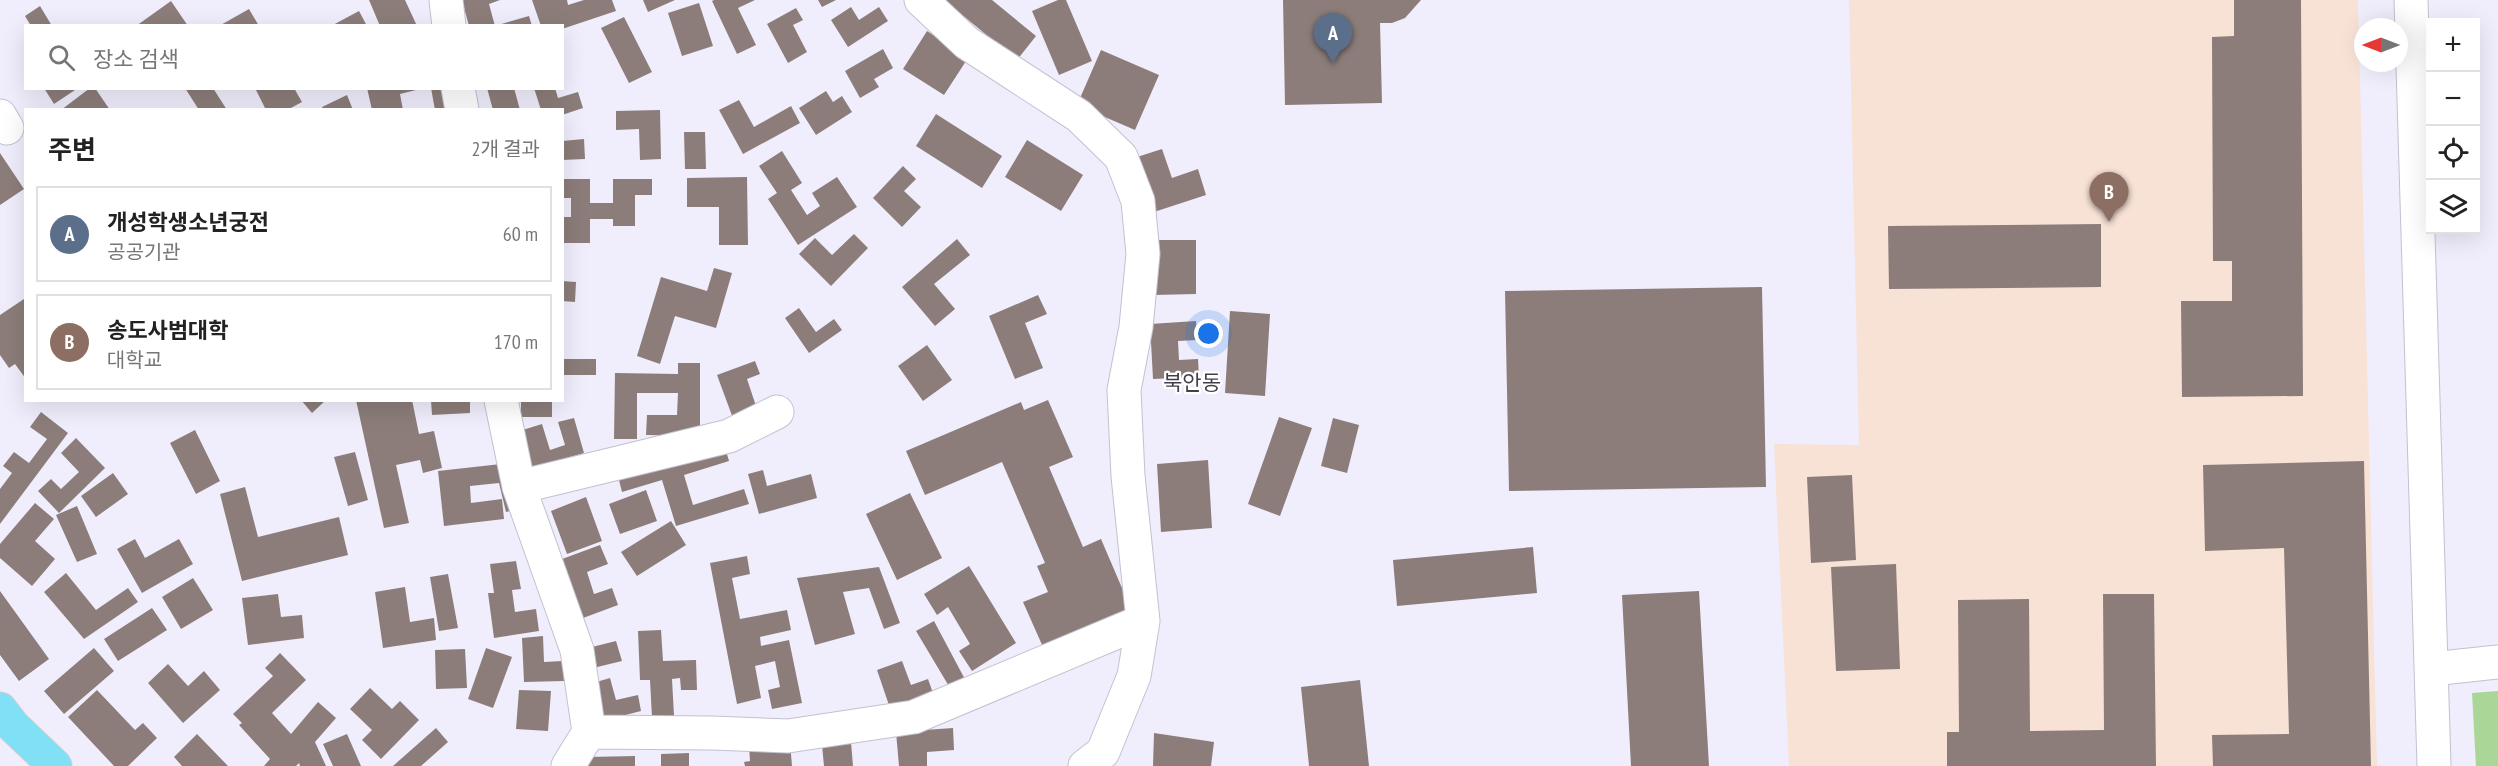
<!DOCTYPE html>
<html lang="ko">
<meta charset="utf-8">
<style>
body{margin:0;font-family:"PT Sans Narrow","Noto Sans KR",sans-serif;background:#f2f2f2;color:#222}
.controls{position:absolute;right:18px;top:18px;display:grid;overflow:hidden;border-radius:0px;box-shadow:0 6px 24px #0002}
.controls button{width:54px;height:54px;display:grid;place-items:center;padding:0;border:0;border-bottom:2px solid #e0e0e0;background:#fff;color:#222;font:30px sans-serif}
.compass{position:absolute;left:2354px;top:18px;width:54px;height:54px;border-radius:50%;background:#fff;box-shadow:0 6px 24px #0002;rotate:270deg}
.you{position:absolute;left:1209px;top:334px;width:21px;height:21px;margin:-15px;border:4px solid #fff;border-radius:50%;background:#1a73e8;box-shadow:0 0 0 9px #1a73e833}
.badge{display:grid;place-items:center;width:39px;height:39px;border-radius:50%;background:#9c6420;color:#fff;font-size:20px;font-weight:700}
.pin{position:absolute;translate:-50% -50px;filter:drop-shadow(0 2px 3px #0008)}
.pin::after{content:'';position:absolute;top:32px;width:21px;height:18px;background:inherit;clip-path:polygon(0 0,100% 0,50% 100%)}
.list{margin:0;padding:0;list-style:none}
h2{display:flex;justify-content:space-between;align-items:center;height:78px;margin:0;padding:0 24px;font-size:26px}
h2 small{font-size:20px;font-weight:400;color:#767676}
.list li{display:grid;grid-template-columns:39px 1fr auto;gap:18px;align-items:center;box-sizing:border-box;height:96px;margin:0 12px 12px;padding:0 12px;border:2px solid #e0e0e0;border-radius:0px}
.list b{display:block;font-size:22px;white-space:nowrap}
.list p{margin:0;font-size:20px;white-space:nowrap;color:#767676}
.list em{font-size:20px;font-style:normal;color:#767676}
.icon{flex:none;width:33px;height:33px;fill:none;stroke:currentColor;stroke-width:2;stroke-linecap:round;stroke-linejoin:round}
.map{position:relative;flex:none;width:2498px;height:766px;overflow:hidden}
.search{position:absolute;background:#fff;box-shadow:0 6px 24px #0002;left:24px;top:24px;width:540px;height:66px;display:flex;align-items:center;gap:15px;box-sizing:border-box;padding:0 21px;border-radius:0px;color:#767676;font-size:22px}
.panel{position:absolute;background:#fff;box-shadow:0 6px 24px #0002;left:24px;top:108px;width:540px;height:294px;border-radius:0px}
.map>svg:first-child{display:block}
</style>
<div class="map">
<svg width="2498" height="766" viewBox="0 0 2498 766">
<rect width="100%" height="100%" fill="#f0eefc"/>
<!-- education -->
<path fill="#f8e1d5" d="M1849,0H2358L2377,766H1789L1774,444L1859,445Z"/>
<!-- green -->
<path fill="#aad798" d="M2498,691V766H2476L2472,693Z"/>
<!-- building -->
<path fill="#8c7d7a" d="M369,0H405L417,26H380Z
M462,0H500L489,4L495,26H469Z
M532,0H567L568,5L584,0H612L616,11L562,29V26H541Z
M643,0H675L648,12Z
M714,0H755L738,8L756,45L737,54L712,1Z
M818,0H836L822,7Z
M944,0H992L1036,36L1017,60Z
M1058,0H1066L1092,61L1059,75L1032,11Z
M1283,0H1421L1405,18L1392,23H1380L1382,103L1285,105Z
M2234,0H2301L2303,396L2182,397L2181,301H2232V261H2213L2212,37L2234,36Z
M171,1L188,26H136Z
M699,3L713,46L682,56L668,13Z
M40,6L52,26H31L25,16Z
M851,7L859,20L879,7L888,21L848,47L831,20Z
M796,8L803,20L793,25L807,52L788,63L767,24Z
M249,9L259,26H219Z
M359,11L367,26H331Z
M529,16L532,26H498V25Z
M624,17L652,72L629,83L601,28Z
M927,31L968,58L944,95L903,69Z
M883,49L893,68L874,79L879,87L860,98L845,71Z
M1101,50L1159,75L1135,130L1077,105Z
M44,88H78L54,104Z
M90,88H95L110,110H61Z
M185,88H213L227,110H199Z
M255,88H294L302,102L287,110H266Z
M367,88H420V89L400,94L403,110H372Z
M431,88H447L452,110H435Z
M487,88H514L520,110H493Z
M534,88H555L558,98L578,92L583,108L562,115V110H541Z
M826,91L833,102L842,96L852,112L816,135L799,108Z
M347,95L353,110H323L322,107Z
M739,100L754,127L791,106L800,123L743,154L719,110Z
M660,110L661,159L640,160L639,129L616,130V111Z
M936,114L1002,156L982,188L916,146Z
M684,132H705L706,169H685Z
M584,139L585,159L562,160V141Z
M1027,140L1083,175L1061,211L1005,177Z
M1162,149L1172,178L1198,169L1206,195L1154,212L1137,157Z
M782,151L802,183L791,190L807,215L820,206L812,193L837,177L857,207L798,245L768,199L777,193L759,166Z
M0,153L24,189L0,205Z
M903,166L916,179L904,191L921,207L902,227L873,198Z
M747,177L748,245H719V207H687V178Z
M562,179H590V203H613V179H652V195H635V226H613V219H590V243H562V217H571V198H562Z
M2101,224V287L1889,289L1888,226Z
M854,234L868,248L831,286L799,254L815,238L832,255Z
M957,239L970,255L934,284L955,309L935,326L902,287Z
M1153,240H1196V294L1154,295Z
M714,268L732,273L716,328L675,316L660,364L637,356L661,277L707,291Z
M562,281L576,282L575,302L562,301Z
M1762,287L1766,487L1509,491L1505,291Z
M1038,295L1047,314L1025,323L1043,368L1015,379L989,316Z
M24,299L26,301V379L15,364L9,368L0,355V315Z
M799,308L816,332L834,319L842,330L809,353L785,318Z
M1230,311L1270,314L1265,396L1225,393Z
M1196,321L1197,340L1178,341L1179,360L1198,359L1199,377L1153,379L1150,324Z
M927,345L952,380L923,401L898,366Z
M562,359H596V375H562Z
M755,361L760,374L747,379L758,412L734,421L717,375Z
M678,363H700V436L646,435L647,415H677L678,393H637V439H614L615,373L678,374Z
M301,400H326L312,413Z
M356,400H412L419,434L434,431L442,468L423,473L420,460L396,465L409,523L384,528Z
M431,400H470V413L432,415Z
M521,400H552V417H521Z
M1048,400L1073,457L1049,467L1083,547L1101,539L1131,609L1043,647L1023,602L1048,592L1037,566L1045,563L1002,462L925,495L906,451L1021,402L1024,410Z
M41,412L68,433L0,524V489L12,473L3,466L14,452L29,463L47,439L30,427Z
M1279,417L1312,428L1280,516L1248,504Z
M574,418L584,453L554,462L529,476L516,432L542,424L550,450L565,445L558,422Z
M1333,418L1359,425L1347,473L1321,466Z
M195,430L220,481L196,494L170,443Z
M76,438L105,468L59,513L38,491L51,479L61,489L79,472L61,453Z
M724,444L729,461L684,475L693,505L744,489L749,504L676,526L662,480L622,492L618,476Z
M355,452L368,500L348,506L334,457Z
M1208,460L1212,528L1161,532L1157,464Z
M2364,461L2371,766H2213L2212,735L2289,734L2284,548L2205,551L2203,465Z
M510,463L521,508L506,512L499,483L470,486L471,503L502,499L504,519L444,526L438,471Z
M763,470L767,486L811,474L817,498L759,514L748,474Z
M113,473L128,494L96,517L81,496Z
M1852,475L1856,560L1811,563L1807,477Z
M245,487L258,537L339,517L348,555L242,581L220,494Z
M646,490L657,521L620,534L609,504Z
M910,493L942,558L897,580L866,514Z
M586,497L602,541L567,554L551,511Z
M35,503L54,519L35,541L55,559L32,586L0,558V544Z
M77,506L97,554L77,562L56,515Z
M671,521L686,545L637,576L621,552Z
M135,539L145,558L179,539L193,564L142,593L117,549Z
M600,545L608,564L587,572L594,594L612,588L618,605L575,621L554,562Z
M1533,547L1537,593L1397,606L1393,560Z
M747,556L750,574L732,578L740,619L787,610L791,630L760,637L761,646L789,640L802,703L772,709L768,690L780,687L775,661L755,666L761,698L737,704L710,563Z
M516,561L521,589L512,590L515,612L536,609L539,631L494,638L488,593H494L490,564Z
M1896,564L1900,669L1836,671L1831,567Z
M969,566L1016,643L972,671L959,651L970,644L948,607L937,615L924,594Z
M879,567L900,623L884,629L869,588L843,592L855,634L815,645L797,578Z
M66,573L96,610L128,588L138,602L84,639L44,592Z
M448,574L458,628L439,631L430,577Z
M193,578L213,610L181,629L162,597Z
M405,587L410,622L434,618L436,640L383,648L375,592Z
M0,591L49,659L19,681L0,655Z
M1699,591L1709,766H1631L1622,595Z
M278,594L281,617L302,615L304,638L248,645L242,598Z
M2103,594H2154L2156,766H1947V732H1959L1958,600L2029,599L2030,731L2104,730Z
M152,608L167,630L118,661L104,639Z
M934,621L968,685L953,693L916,631Z
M661,630L663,661L696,660L697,690H681L680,678L672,679L674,716L652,718L650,680H640L638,631Z
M543,636L544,662L563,661L564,681L524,682L522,638Z
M616,641L622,661L589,669L584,649Z
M94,648L114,671L64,714L44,691Z
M486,648L512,657L493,708L468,699Z
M465,649L467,688L436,689L435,650Z
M280,653L306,680L272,713L291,734L318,702L336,718L315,742L326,766H300L299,763L296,766H264L270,759L239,725L242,723L233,714L273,676L265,668Z
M902,661L911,685L928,679L934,696L891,711L877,670Z
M168,664L188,686L204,671L220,690L183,723L148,683Z
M610,678L616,700L638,695L641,711L602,721L593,683Z
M1360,680L1369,766H1309L1301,687Z
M370,688L392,709L400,701L419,720L381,759L362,740L372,730L350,709Z
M97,690L135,730L143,723L157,738L128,766H114L68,717Z
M519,690L551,691L548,731L516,729Z
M436,728L448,742L421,766H393Z
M953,728L954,750L927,752V766H899L896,732Z
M1154,733L1214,742L1211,766H1153Z
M197,734L228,766H182L174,757Z
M347,734L361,766H333L323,744Z
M790,742L792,766H745L744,762L750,761L749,746Z
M851,742L853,766H824L822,745Z
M689,753V766H661V754Z
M635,756V766H588V757Z"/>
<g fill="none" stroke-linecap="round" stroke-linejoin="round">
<defs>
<path id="minor" d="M446,0L449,26
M921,0L967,43L1079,116L1121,157L1138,201L1143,254L1136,327L1124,390L1128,476L1143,621L1134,676L1103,752L1085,766
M2411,0L2434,766
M458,88L462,110
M0,116L7,128
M501,400L519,487L577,650L589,732L568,766
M519,487L729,436L777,412
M2432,669L2498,662
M589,732L712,733L788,736L914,717L1143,621"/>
<path id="major" d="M0,709L13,726L55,766"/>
</defs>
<!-- minor casing -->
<use href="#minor" stroke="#c3c1ce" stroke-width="35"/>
<!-- major casing -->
<use href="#major" stroke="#cfcfd0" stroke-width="35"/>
<!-- minor -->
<use href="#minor" stroke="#fff" stroke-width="33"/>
<!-- major -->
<use href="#major" stroke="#7fe0f6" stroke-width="33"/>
</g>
<g text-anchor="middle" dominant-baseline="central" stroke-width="4.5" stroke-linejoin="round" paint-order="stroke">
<!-- quarter labels -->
<g font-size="21" fill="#413f4a" stroke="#fff">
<text x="1192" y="382">북안동</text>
</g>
</g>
</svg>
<div class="controls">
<button>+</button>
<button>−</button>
<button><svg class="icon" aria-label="locate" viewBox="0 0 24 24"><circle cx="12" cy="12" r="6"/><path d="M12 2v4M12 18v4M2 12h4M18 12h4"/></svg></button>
<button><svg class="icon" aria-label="layers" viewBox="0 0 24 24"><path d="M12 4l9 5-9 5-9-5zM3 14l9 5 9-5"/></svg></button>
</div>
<svg class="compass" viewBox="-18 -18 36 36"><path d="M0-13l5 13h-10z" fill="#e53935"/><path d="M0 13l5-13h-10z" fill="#767676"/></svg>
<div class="you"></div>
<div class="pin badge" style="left:1333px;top:63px;background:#5c6f8a">A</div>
<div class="pin badge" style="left:2109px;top:222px;background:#8d6e63">B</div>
<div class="search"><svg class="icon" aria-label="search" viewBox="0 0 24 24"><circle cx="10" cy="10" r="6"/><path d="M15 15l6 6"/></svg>장소 검색</div>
<section class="panel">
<h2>주변<small>2개 결과</small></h2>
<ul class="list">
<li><span class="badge" style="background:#5c6f8a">A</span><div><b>개성학생소년궁전</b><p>공공기관</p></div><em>60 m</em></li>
<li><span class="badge" style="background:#8d6e63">B</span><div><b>송도사범대학</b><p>대학교</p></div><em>170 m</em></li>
</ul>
</section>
</div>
